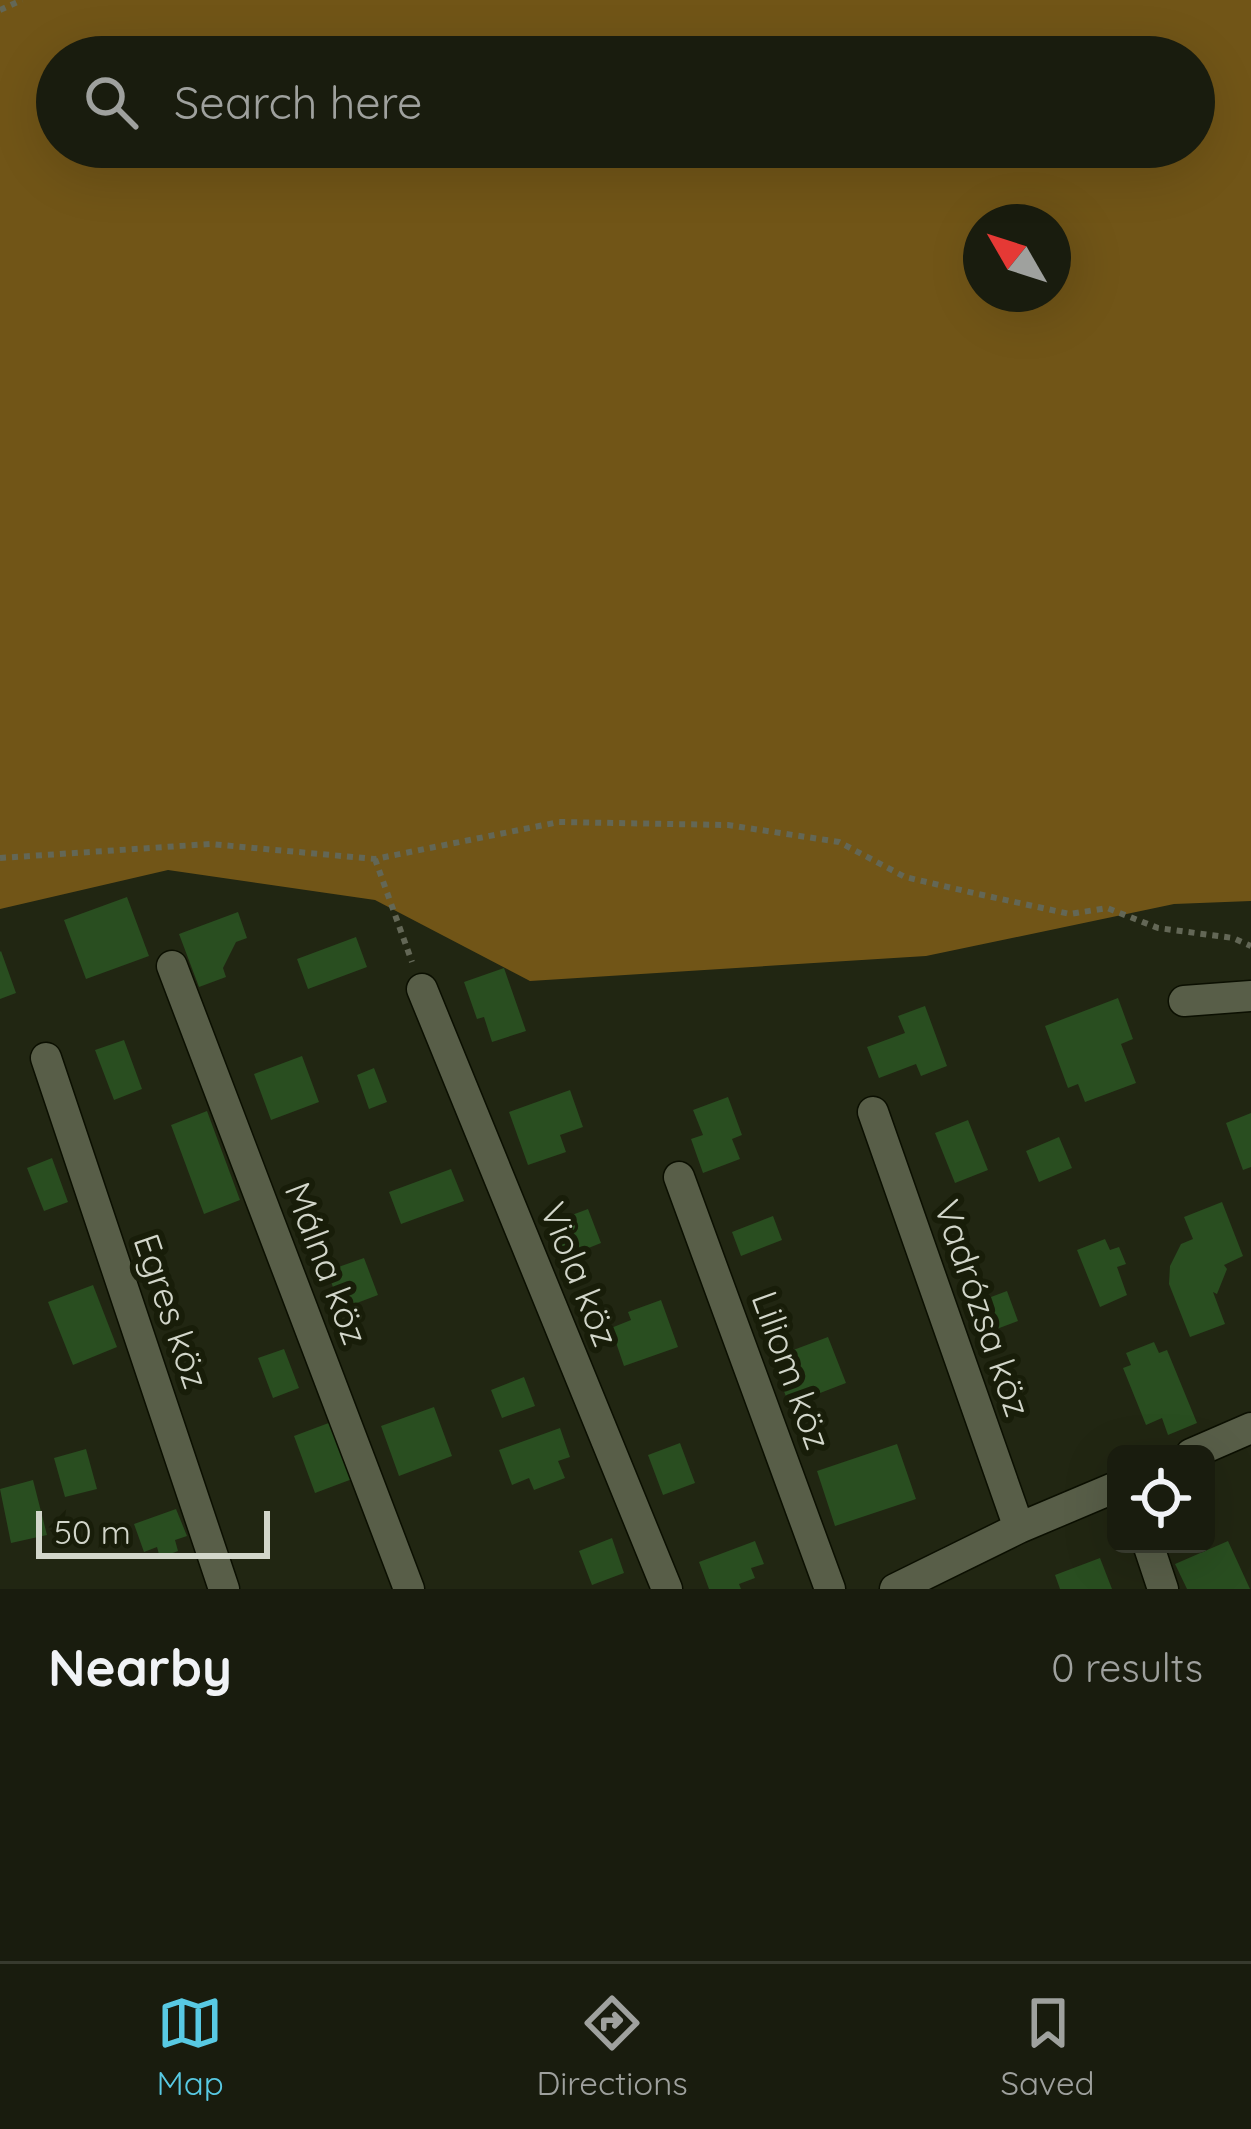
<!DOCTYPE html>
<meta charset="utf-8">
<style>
body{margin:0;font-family:Quicksand,sans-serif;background:#26291c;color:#f1f3f6}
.controls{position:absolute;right:36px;bottom:36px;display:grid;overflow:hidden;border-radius:18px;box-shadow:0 12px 48px #0002}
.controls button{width:108px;height:108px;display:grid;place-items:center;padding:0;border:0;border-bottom:3px solid #373a2e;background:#191c0e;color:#f1f3f6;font:60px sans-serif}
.compass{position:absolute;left:963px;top:204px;width:108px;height:108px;border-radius:50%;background:#191c0e;box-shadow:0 12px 48px #0002;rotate:309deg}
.scale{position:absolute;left:36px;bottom:30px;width:234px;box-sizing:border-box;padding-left:12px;border:6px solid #d2d6ca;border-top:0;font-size:33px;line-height:42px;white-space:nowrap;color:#d2d6ca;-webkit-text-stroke:9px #181d09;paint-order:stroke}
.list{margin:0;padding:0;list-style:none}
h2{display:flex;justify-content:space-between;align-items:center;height:156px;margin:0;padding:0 48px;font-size:51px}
h2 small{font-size:39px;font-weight:400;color:#9fa19e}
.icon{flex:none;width:66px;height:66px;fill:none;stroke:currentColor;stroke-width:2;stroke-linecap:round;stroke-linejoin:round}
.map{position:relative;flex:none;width:1251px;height:1589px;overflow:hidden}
.search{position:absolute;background:#191c0e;box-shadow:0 12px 48px #0002;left:36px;right:36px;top:36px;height:132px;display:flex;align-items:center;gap:30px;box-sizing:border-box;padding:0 42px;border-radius:66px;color:#9fa19e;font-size:45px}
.sheet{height:372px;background:#191c0e}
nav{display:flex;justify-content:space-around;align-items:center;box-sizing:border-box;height:168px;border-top:3px solid #373a2e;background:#191c0e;font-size:33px;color:#9fa19e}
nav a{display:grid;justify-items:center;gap:6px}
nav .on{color:#58c9e3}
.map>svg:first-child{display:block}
</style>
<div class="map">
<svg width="1251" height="1589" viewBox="0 0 1251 1589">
<rect width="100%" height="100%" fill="#212612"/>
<!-- forest -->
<path fill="#715517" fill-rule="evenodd" d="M0,0H1251V901L1174,904L926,956L530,981L375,900L168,870L0,909ZM57,57H1194V147H57ZM981,222H1053V294H981Z"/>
<!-- building -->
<path fill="#294e20" d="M127,897L149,956L86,979L64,920Z
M238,912L247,938L236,942L223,968L226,977L199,987L179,934Z
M356,937L367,967L308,989L297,959Z
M1,951L16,993L0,999V952Z
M504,968L526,1031L492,1042L484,1017L477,1019L464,982Z
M1118,998L1133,1039L1121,1044L1136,1083L1085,1102L1078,1084L1068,1088L1045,1026Z
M925,1006L947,1066L921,1076L916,1064L879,1078L867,1047L905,1033L898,1016Z
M124,1040L142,1089L114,1100L95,1050Z
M302,1056L319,1102L271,1120L254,1074Z
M374,1068L387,1102L369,1109L357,1075Z
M570,1090L583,1127L560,1135L566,1152L528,1165L509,1112Z
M728,1097L742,1135L732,1139L740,1159L703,1173L691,1139L703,1135L693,1110Z
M207,1111L240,1200L204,1214L171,1125Z
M1251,1113V1167L1243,1170L1226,1123Z
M968,1120L988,1170L955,1183L935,1133Z
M1059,1137L1072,1168L1039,1182L1026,1151Z
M52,1158L68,1202L44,1211L27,1168Z
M451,1169L464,1201L401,1224L389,1192Z
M1222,1202L1243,1256L1224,1265L1227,1269L1217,1294L1213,1292L1225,1324L1190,1337L1169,1284L1170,1266L1181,1244L1193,1239L1184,1217Z
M588,1209L601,1243L566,1257L553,1222Z
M773,1216L782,1240L741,1256L732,1232Z
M1105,1239L1110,1250L1119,1247L1126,1264L1117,1267L1127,1295L1100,1307L1077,1250Z
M364,1258L378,1295L341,1309L327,1271Z
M93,1285L117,1347L73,1365L48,1302Z
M1007,1291L1018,1321L994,1330L983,1300Z
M661,1300L678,1347L624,1366L611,1328L631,1320L628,1312Z
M828,1337L846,1383L789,1405L772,1358Z
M1154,1342L1159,1353L1167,1350L1197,1423L1168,1435L1162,1418L1146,1425L1123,1368L1131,1365L1126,1353Z
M284,1349L299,1388L273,1398L258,1358Z
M524,1377L535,1406L502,1418L491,1390Z
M434,1407L452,1456L399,1476L381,1426Z
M334,1421L355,1478L315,1493L294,1436Z
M560,1428L570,1457L558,1461L565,1478L534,1490L529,1478L512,1485L499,1450Z
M680,1443L695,1483L663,1495L648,1455Z
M897,1444L916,1499L835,1526L817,1471Z
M86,1449L97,1489L65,1497L54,1458Z
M33,1480L47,1535L11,1543L0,1489Z
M176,1509L187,1536L175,1540L178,1551L160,1558L157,1547L144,1552L134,1524Z
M612,1538L624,1573L592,1585L579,1551Z
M755,1541L764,1564L751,1568L755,1578L739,1584L741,1589H709L699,1562Z
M1228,1541L1250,1589H1187L1175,1564Z
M1100,1558L1112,1589H1060L1055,1575Z"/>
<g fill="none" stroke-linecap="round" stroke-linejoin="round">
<defs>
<path id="minor" d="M172,966L409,1589
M422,989L667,1589
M1184,1001L1251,996
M46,1058L224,1589
M873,1112L1019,1528
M679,1177L830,1589
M1191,1454L1251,1428
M1148,1544L1163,1589
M895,1589L1019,1528L1116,1487"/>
</defs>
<!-- minor casing -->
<use href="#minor" stroke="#0b0f01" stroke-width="33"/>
<!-- path -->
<path stroke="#636756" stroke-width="6" stroke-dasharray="6 6" stroke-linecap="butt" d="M0,10L22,0
M0,858L210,844L375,859L559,822L728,825L839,842L905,877L978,894L1070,914L1107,908L1158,928L1233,938L1251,946
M375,859L412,962"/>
<!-- minor -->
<use href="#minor" stroke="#585e48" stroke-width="30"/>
</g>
<g text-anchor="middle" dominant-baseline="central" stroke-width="12" stroke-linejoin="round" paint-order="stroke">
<!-- street labels -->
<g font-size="36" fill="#d2d6ca" stroke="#181d09">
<text transform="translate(327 1263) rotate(69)">Málna köz</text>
<text transform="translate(580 1274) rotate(68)">Viola köz</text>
<text transform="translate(983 1308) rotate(71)">Vadrózsa köz</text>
<text transform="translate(172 1311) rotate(71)">Egres köz</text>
<text transform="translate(792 1370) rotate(70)">Liliom köz</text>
</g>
</g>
</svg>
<div class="controls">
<button><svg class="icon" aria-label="locate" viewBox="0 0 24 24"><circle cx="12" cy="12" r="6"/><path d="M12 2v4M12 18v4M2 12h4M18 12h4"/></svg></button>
</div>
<svg class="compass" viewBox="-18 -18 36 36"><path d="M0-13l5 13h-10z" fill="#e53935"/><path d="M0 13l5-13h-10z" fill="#9fa19e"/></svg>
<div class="scale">50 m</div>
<div class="search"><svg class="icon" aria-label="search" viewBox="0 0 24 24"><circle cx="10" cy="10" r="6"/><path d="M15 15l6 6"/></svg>Search here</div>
</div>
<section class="sheet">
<h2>Nearby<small>0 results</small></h2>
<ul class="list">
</ul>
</section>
<nav>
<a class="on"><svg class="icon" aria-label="map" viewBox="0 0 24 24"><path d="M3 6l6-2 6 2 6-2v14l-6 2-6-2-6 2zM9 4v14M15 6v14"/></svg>Map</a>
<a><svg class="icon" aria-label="directions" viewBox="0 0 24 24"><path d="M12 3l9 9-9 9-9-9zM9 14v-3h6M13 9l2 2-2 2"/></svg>Directions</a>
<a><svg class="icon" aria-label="saved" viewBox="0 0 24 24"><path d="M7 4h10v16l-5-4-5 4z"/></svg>Saved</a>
</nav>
